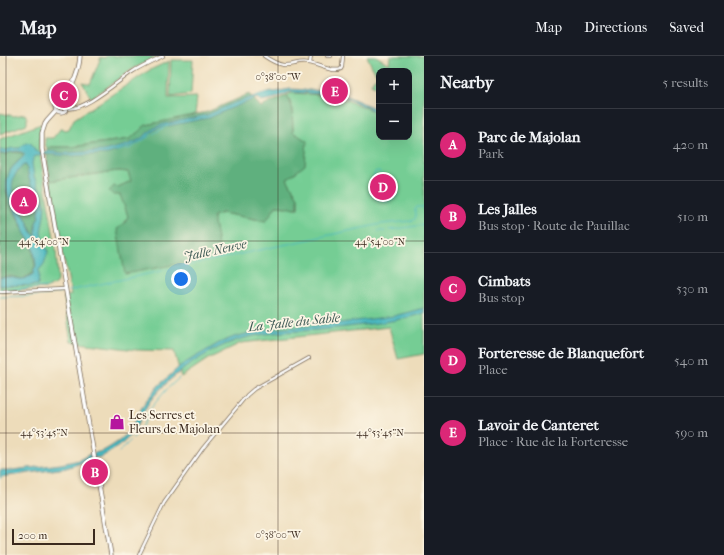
<!DOCTYPE html>
<meta charset="utf-8">
<style>
body{margin:0;font-family:"IM FELL French Canon",serif;background:#242831;color:#f1f3f6}
.controls{position:absolute;right:12px;top:12px;display:grid;overflow:hidden;border-radius:8px;box-shadow:0 4px 16px #0002}
.controls button{width:36px;height:36px;display:grid;place-items:center;padding:0;border:0;border-bottom:1px solid #363941;background:#171b24;color:#f1f3f6;font:20px sans-serif}
.scale{position:absolute;left:12px;bottom:10px;width:83px;box-sizing:border-box;padding-left:4px;border:2px solid #3b2a1e;border-top:0;font-size:11px;line-height:14px;white-space:nowrap;color:#3b2a1e;-webkit-text-stroke:3px #fcf5e5;paint-order:stroke}
.you{position:absolute;left:181px;top:223px;width:14px;height:14px;margin:-10px;border:3px solid #fff;border-radius:50%;background:#1a73e8;box-shadow:0 0 0 6px #1a73e833}
.badge{display:grid;place-items:center;width:26px;height:26px;border-radius:50%;background:#db2777;color:#fff;font-size:13px;font-weight:700}
.pin{position:absolute;translate:-50% -50%;border:2px solid #fff;box-shadow:0 1px 4px #0006}
.list{margin:0;padding:0;list-style:none}
h2{display:flex;justify-content:space-between;align-items:center;height:52px;margin:0;padding:0 16px;font-size:17px}
h2 small{font-size:13px;font-weight:400;color:#9ea1a6}
.list li{display:grid;grid-template-columns:26px 1fr auto;gap:12px;align-items:center;box-sizing:border-box;height:72px;padding:0 16px;border-top:1px solid #363941}
.list b{display:block;font-size:15px;white-space:nowrap}
.list p{margin:0;font-size:13px;white-space:nowrap;color:#9ea1a6}
.list em{font-size:13px;font-style:normal;color:#9ea1a6}
.map{position:relative;flex:none;width:424px;height:499px;overflow:hidden}
header{display:flex;align-items:center;gap:24px;box-sizing:border-box;height:56px;padding:0 20px;background:#171b24;border-bottom:1px solid #363941}
header strong{font-size:19px}
nav{display:flex;gap:22px;margin-inline-start:auto;font-size:14px}
main{display:flex}
aside{flex:1;background:#171b24}
.map>svg:first-child{display:block}
</style>
<header>
<strong>Map</strong>
<nav><a>Map</a><a>Directions</a><a>Saved</a></nav>
</header>
<main>
<div class="map">
<svg width="424" height="499" viewBox="0 0 424 499">
<rect width="100%" height="100%" fill="#fcf5e5"/>
<filter id="ink" filterUnits="userSpaceOnUse"><feTurbulence type="fractalNoise" baseFrequency=".025" numOctaves="2"/><feDisplacementMap in="SourceGraphic" scale="8" xChannelSelector="R" yChannelSelector="G"/><feConvolveMatrix kernelMatrix="1 2 1 2 8 2 1 2 1" color-interpolation-filters="sRGB"/></filter>
<filter id="wash" filterUnits="userSpaceOnUse"><feTurbulence type="fractalNoise" baseFrequency=".012" numOctaves="4" result="noise"/><feDisplacementMap in="SourceGraphic" scale="16" xChannelSelector="R" yChannelSelector="G"/><feGaussianBlur stdDeviation="0.9" result="paint"/><feColorMatrix in="noise" values="0 0 0 0 0 0 0 0 0 0 0 0 0 0 0 0 0 1.4 0 .05"/><feComposite in="paint" operator="in"/></filter>
<g filter="url(#wash)">
<rect width="100%" height="100%" fill="#eddcba"/>
<!-- green -->
<path fill="#74cd94" stroke="#587c59" d="M106,0H158L131,14L99,37L91,42L82,26L90,28L101,1L105,2Z
M367,0H376L389,8L390,0H424V298L398,303L389,271L241,287L208,303L181,321L174,295L136,294L71,286L64,241L71,239L66,211L63,201L50,125L109,116L119,115L128,116L131,125L118,131L128,160L125,167L219,200L213,160L222,157L266,165L276,150L298,152V141L287,123L293,76L292,51L287,39L292,37L336,40L378,57L379,54V81H409V15H379V32L371,28L377,19L372,11Z
M171,4H193L191,38L170,41Z
M169,5L168,42L197,41L195,59L146,69L130,83L71,91H50L47,93L45,87V82H53L61,72L65,74L69,73L74,63L141,20L148,15Z
M0,57L14,60L25,58L27,62V68L0,78Z
M41,68L39,88V95L40,99V100L56,193L58,224L55,228L48,232L0,235V83Z"/>
<!-- forest -->
<path fill="#5fb07e" stroke="#4d6d4e" d="M249,38L261,51L287,39L292,51L293,76L307,85L305,109L287,123L298,141V152L276,150L266,165L222,157L213,160L220,200L125,218L117,173L125,167L128,160L120,139H113L109,135L114,130L118,131L131,125L128,116L119,115L109,116L50,125L47,104V93L50,91H71L130,83L146,69L207,56Z
M11,96L22,97L23,99L10,114L6,135L12,150L33,194L35,210L32,218L22,223L9,220L0,222V98L5,99Z
M24,109H26L29,123L39,152V160L36,167V181C29,174 29,166 24,159C14,141 3,126 24,109Z"/>
<!-- water -->
<path fill="#48b8c0" stroke="#42716f" fill-rule="evenodd" d="M290,33L328,35L342,38L379,54V57C365,52 352,43 338,39L290,36L273,43L262,45H261L257,42L227,54L209,62L193,65L158,72L152,76L147,81L134,89L108,98L70,100L44,98L34,101L32,107L34,120L43,142L45,148L44,160L41,176L48,196L44,208L39,214V220L38,229C27,231 13,228 0,230V222C15,218 18,229 33,218L34,213L36,210C35,204 35,197 33,192C32,187 28,183 25,178C23,175 23,171 21,167C14,152 2,137 8,120C11,109 20,106 25,98C15,91 9,99 0,98V94H6L13,92H20C23,88 26,86 31,87L35,94L38,96L47,95L63,97L103,95L123,90L134,86L140,83L154,72L160,69L207,59L234,47L270,35L274,36ZM24,109H26L29,123L39,152V160L36,167V181C29,174 29,166 24,159C22,154 18,150 16,146C9,132 12,118 24,109Z
M424,252V257C399,265 373,268 346,271C337,272 328,273 319,274C285,276 249,276 218,292C194,304 171,320 153,341C145,351 141,362 135,373C128,385 115,393 103,400L102,401L91,402L81,407L66,412L0,421V414H13L61,408L79,404L90,398L103,395L110,391L119,385L128,377L145,346L159,329L165,324L180,310L190,304L219,287L234,281L262,274L332,268L394,260Z"/>
<g fill="none" stroke-linecap="round" stroke-linejoin="round">
<!-- stream -->
<path stroke="#48b8c0" stroke-width="1" d="M117,95L131,92L156,76L167,70
M395,142C386,149 377,145 371,138C368,126 373,126 375,116L377,115L380,116L383,120L394,125L398,133L397,140
M389,174L424,169
M378,175H385
M0,234L49,231
M68,235L381,168L411,165L415,163L416,159L415,153L417,151H424
M0,241L46,239L65,235
M119,396L134,381L144,367L150,353L167,333L179,322
M0,423L1,421L4,420"/>
</g>
</g>
<g filter="url(#ink)">
<g fill="none" stroke-linecap="round" stroke-linejoin="round">
<defs>
<path id="minor" d="M264,0C270,4 276,8 283,9C292,10 299,5 308,7C317,8 333,17 341,13L342,11L343,0
M327,0H331
M310,7L311,0
M67,52C82,57 118,25 132,16C141,10 152,5 163,0
M0,236L65,233
M139,499L164,447L203,392L247,339L254,333L309,302"/>
<path id="secondary" d="M55 51a6 6 0 1 1 12 0a6 6 0 1 1-12 0Z
M63,46C72,31 79,17 80,0
M56,55L47,65L45,68L42,77V93L53,159L111,499"/>
</defs>
<!-- minor casing -->
<use href="#minor" stroke="#796855" stroke-width="4"/>
<!-- secondary casing -->
<use href="#secondary" stroke="#796855" stroke-width="5"/>
<!-- minor -->
<use href="#minor" stroke="#fff" stroke-width="2.5"/>
<!-- secondary -->
<use href="#secondary" stroke="#fff" stroke-width="3.5"/>
</g>
</g>
<!-- ticks -->
<path fill="none" stroke="#3b2a1e" stroke-width="1" stroke-opacity="0.45" d="M6,0V499M278,0V499M0,185H424M0,377H424"/>
<!-- icons -->
<defs>
<symbol id="shop-bare" viewBox="-9 -9 18 18"><path d="M-5-2.5h2.3a2.7 3.5 0 0 1 5.4 0H5L5.5 6h-11ZM-1.5-2.5h3a1.5 2.3 0 0 0-3 0Z" fill="#b5179e" stroke="#fcf5e5" stroke-width="2.5" paint-order="stroke"/></symbol>
</defs>
<g fill-rule="evenodd">
<use href="#shop-bare" x="106" y="355" width="22" height="22"/>
</g>
<g text-anchor="middle" dominant-baseline="central" stroke-width="3.5" stroke-linejoin="round" paint-order="stroke">
<!-- poi labels -->
<g font-size="12" fill="#3b2a1e" stroke="#fcf5e5" text-anchor="start">
<text x="129" y="359">Les Serres et<tspan x="129" dy="14">Fleurs de Majolan</tspan></text>
</g>
<!-- water labels -->
<g font-size="13" font-style="italic" fill="#405c57" stroke="#fcf5e5">
<text transform="translate(215 194) rotate(-12)">Jalle Neuve</text>
<text transform="translate(294 266) rotate(-6)">La Jalle du Sable</text>
</g>
</g>
<g font-size="10" text-anchor="middle" fill="#3b2a1e" stroke="#fcf5e5" stroke-width="3.5" stroke-linejoin="round" paint-order="stroke">
<text x="278" y="24">0°38'00"W</text>
<text x="44" y="189">44°54'00"N</text>
<text x="380" y="189">44°54'00"N</text>
<text x="44" y="380">44°53'45"N</text>
<text x="380" y="380">44°53'45"N</text>
<text x="278" y="482">0°38'00"W</text>
</g>
</svg>
<div class="controls">
<button>+</button>
<button>−</button>
</div>
<div class="scale">200 m</div>
<div class="you"></div>
<div class="pin badge" style="left:24px;top:145px">A</div>
<div class="pin badge" style="left:95px;top:416px">B</div>
<div class="pin badge" style="left:64px;top:39px">C</div>
<div class="pin badge" style="left:383px;top:131px">D</div>
<div class="pin badge" style="left:335px;top:35px">E</div>
</div>
<aside>
<h2>Nearby<small>5 results</small></h2>
<ul class="list">
<li><span class="badge">A</span><div><b>Parc de Majolan</b><p>Park</p></div><em>420 m</em></li>
<li><span class="badge">B</span><div><b>Les Jalles</b><p>Bus stop · Route de Pauillac</p></div><em>510 m</em></li>
<li><span class="badge">C</span><div><b>Cimbats</b><p>Bus stop</p></div><em>530 m</em></li>
<li><span class="badge">D</span><div><b>Forteresse de Blanquefort</b><p>Place</p></div><em>540 m</em></li>
<li><span class="badge">E</span><div><b>Lavoir de Canteret</b><p>Place · Rue de la Forteresse</p></div><em>590 m</em></li>
</ul>
</aside>
</main>
